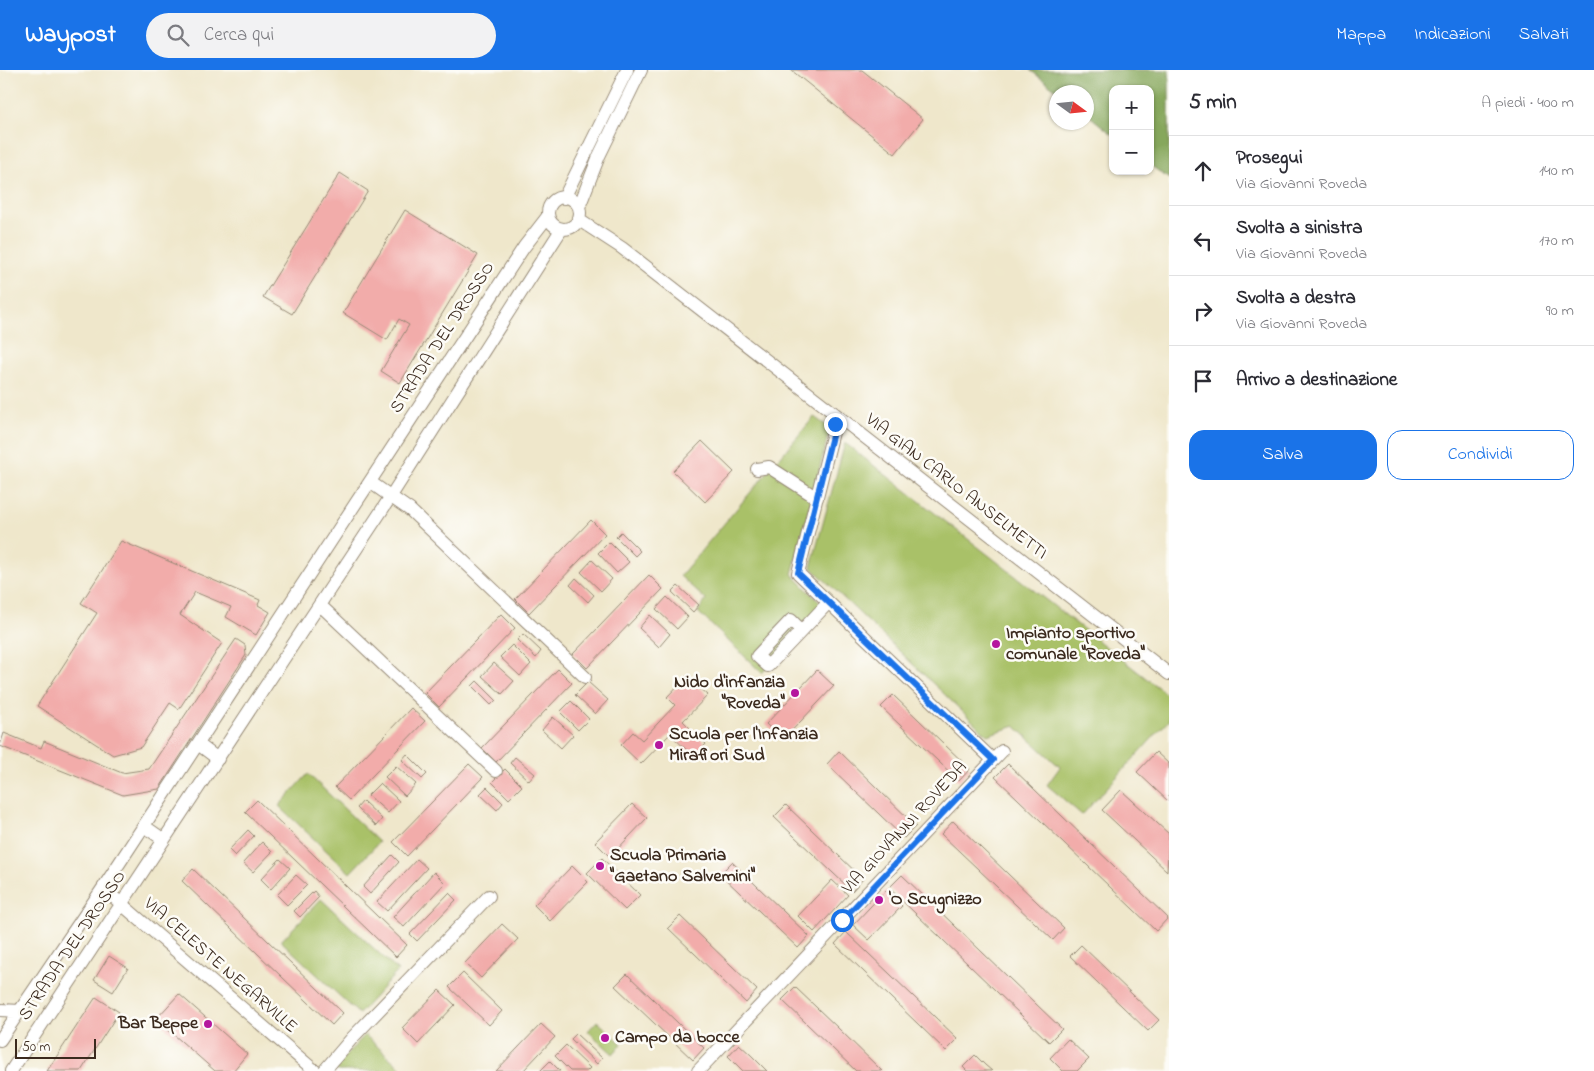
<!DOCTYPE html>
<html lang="it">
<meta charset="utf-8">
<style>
body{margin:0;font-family:"Indie Flower",sans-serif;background:#f2f2f3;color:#2b2b33}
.controls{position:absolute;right:15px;top:15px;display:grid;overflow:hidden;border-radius:10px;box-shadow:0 1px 4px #0004}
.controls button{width:45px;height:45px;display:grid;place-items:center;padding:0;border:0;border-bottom:1px solid #e1e1e2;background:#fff;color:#2b2b33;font:25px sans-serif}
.compass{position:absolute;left:1049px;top:15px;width:45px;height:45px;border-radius:50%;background:#fff;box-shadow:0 1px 4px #0004;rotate:105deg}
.scale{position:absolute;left:15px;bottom:12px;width:81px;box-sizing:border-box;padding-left:5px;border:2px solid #3b2a1e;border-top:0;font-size:14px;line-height:18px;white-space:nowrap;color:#3b2a1e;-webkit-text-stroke:4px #fdfcf7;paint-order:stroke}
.stop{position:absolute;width:15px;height:15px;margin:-11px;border:4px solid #1a73e8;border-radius:50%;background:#fff}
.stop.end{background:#1a73e8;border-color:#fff;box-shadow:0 1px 5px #0008}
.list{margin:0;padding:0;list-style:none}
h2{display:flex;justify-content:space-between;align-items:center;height:65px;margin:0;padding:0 20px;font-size:21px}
h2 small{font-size:16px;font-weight:400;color:#7c7c81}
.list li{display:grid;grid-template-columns:32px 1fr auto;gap:15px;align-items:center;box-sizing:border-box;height:70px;padding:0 20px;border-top:1px solid #e1e1e2}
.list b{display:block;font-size:19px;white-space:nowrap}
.list p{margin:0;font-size:16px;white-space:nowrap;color:#7c7c81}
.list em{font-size:16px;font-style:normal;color:#7c7c81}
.actions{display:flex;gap:10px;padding:15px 20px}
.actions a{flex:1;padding:11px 0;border:1px solid #1a73e8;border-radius:15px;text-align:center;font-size:18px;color:#1a73e8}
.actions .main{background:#1a73e8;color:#fff}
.icon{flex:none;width:28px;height:28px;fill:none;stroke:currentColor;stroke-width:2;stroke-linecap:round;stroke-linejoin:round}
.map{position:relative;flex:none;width:1169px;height:1001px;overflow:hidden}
header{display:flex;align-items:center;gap:30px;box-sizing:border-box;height:70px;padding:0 25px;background:#1a73e8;color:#fff}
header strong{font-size:24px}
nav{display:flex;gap:28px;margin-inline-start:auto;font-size:18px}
.search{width:350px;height:45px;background:#f2f2f3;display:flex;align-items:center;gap:12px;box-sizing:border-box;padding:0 18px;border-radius:28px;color:#7c7c81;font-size:19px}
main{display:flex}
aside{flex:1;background:#fff}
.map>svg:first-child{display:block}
</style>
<header>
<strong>Waypost</strong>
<div class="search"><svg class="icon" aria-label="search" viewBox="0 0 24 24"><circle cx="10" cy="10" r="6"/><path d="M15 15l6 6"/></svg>Cerca qui</div>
<nav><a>Mappa</a><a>Indicazioni</a><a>Salvati</a></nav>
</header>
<main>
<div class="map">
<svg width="1169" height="1001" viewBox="0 0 1169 1001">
<rect width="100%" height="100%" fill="#fdfcf7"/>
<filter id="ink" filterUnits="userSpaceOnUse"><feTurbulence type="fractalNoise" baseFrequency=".02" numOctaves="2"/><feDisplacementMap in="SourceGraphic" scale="10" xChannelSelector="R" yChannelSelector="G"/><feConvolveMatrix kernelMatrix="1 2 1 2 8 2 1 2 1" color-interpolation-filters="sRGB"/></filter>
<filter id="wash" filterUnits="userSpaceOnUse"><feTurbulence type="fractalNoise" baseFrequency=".0096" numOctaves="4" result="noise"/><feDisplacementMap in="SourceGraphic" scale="20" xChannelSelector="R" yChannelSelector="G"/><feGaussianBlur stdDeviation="1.12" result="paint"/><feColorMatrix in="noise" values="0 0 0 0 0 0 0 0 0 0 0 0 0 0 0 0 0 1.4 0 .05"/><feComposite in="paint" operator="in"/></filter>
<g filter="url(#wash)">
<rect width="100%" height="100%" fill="#efe7cb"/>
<!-- green -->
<path fill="#a9c167" stroke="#727642" d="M814,347L830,358L792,504L824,537L762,603L698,542L706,530L680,506Z
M845,373L1169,626V650L1082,745L1047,715L1060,697L1015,656L987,665L811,497Z
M308,704L379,772L350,803L279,736Z
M321,829L398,901L359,944L281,871Z
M597,951L622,974L613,984L588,961Z
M365,965L404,1001H338L334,998Z"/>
<!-- forest -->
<path fill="#86a75c" stroke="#60683d" d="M1030,0H1169V109L1150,95V19H1113V65L1087,44L1086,22H1059Z"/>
<g id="blocks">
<!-- building -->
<path fill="#f2acaa" d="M791,0H862L923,49L895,84Z
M340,103L368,121L292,244L263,227Z
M405,140L478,185L400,313L381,301L409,255L399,249L387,270L343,243Z
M702,371L734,402L705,432L673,401Z
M591,450L605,464L529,543L515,529Z
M621,462L640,481L635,486L616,467Z
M121,471L260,530L258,535L270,542L256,565L226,547L231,537L195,522L180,545L222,573L179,639L170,633L141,677L113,685L37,636L97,543L81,533Z
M609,472L629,492L617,503L598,483Z
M592,490L612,509L601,521L581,502Z
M649,505L663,519L587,598L573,584Z
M576,508L594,525L588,532L570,515Z
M678,516L699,535L693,542L672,522Z
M667,527L688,547L677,559L656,539Z
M501,544L515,558L439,637L425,623Z
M650,545L670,564L659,577L639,558Z
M523,564L541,581L536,588L517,570Z
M236,569L245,575L246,585L159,719L123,725L0,676L4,663L41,678L44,671L122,703L149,699Z
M512,575L531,594L520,606L500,587Z
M494,593L514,611L502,624L482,606Z
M558,599L572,613L496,692L482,678Z
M817,600L834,616L783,670L766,654Z
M687,606L708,625L683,651L706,674L694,687L670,664L641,694L621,675L633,662L642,670L675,635L667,627Z
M477,611L496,630L491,635L472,616Z
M588,612L608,630L595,644L575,625Z
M893,625L970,699L959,711L881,637Z
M571,631L589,649L578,660L560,642Z
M411,638L425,651L349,730L335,717Z
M553,647L573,665L561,678L542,660Z
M839,681L916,756L904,768L827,694Z
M1156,682L1169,694V732L1137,702Z
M407,684L427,704L422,709L402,690Z
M515,687L535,704L529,711L510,693Z
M469,694L483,707L407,786L393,772Z
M1008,694L1168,848L1156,861L995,707Z
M396,696L416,714L405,726L385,707Z
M505,699L522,716L509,729L492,712Z
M380,713L399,731L388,743L368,725Z
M487,717L503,733L497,740L480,724Z
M1121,720L1169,764L1167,801L1102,740Z
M257,730L407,875L396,887L245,742Z
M363,731L382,749L376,756L357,738Z
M632,734L647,748L610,787L595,772Z
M786,735L863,809L852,821L774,747Z
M953,751L1064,858L1053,870L941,764Z
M248,760L254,766L235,786L229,780Z
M262,772L272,782L253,802L243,793Z
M392,785L399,792L370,824L363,817Z
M602,788L640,825L625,840L587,803Z
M280,789L290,798L271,819L261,809Z
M417,789L427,798L387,841L377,832Z
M732,792L809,866L798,878L720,804Z
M572,796L588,812L550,851L534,835Z
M193,799L343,943L332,955L182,811Z
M434,802L445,813L404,857L393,847Z
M296,805L307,815L287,835L277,825Z
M902,805L1062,959L1049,972L889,818Z
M832,810L848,825L814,862L798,846Z
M886,820L902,836L869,870L853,855Z
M314,821L319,827L300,847L294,841Z
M449,823L456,830L417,871L410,864Z
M680,846L757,920L746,933L668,858Z
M502,854L518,869L481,908L465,893Z
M846,862L958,969L946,981L835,874Z
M1081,875L1159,950L1148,961L1070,886Z
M109,886L128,898L113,922L94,910Z
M463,903L502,941L489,955L449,917Z
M627,904L704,978L693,990L615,916Z
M795,917L838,958L882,1001H856L782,930Z
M439,920L455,935L418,974L402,958Z
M179,924L247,984L233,1001H215L156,949Z
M96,927L119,942L81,1001H47Z
M541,954L555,967L523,1001H496Z
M576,964L602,988L597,994L571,969Z
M1068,969L1089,989L1077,1001H1063L1050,988Z
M739,974L751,985L767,1001H743L728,986Z
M566,975L590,998L587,1001H570L555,986Z
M975,985L985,995L992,1001H967L963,997Z
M550,991L560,1001H540Z"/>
</g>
</g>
<g filter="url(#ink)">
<use href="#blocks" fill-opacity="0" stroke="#958874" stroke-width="1"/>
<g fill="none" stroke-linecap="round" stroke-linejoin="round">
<defs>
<path id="minor" d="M548 143a16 16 0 1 1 32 0a16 16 0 1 1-32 0Z
M564,128L627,0
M579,137L599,86L641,0
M579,150L622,178L1169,604
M837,346L798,503L993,690
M757,399L769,397L817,428
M370,412L410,440L585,607
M320,535L496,701
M801,560L791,550L757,586L768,596L828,533
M198,674L218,689
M144,756L164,770
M103,818L315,1001
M0,940L21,941
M0,970L103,818L524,177L548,146
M11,1001L382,440L561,160
M324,1001L353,967L489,826
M698,1001L1002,681"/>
</defs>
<!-- minor casing -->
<use href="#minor" stroke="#958874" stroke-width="14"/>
<!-- minor -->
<use href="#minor" stroke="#fff" stroke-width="12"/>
</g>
</g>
<g fill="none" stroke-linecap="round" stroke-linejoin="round" filter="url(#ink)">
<!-- route -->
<path stroke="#1a73e8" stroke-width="6" d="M835,354L798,503L993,690L842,850"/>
</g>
<!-- markers -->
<g fill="#b5179e" stroke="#fdfcf7" stroke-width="2">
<circle cx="996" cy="574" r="5"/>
<circle cx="795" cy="623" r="5"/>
<circle cx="659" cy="675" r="5"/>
<circle cx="600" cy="796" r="5"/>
<circle cx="879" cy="830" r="5"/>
<circle cx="208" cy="954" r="5"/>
<circle cx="605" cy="968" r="5"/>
</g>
<g text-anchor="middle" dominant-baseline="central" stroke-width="5" stroke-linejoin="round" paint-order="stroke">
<!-- street labels -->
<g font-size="18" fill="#3b2a1e" stroke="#fdfcf7">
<text transform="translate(443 268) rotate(-57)">STRADA DEL DROSSO</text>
<text transform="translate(956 417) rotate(38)">VIA GIAN CARLO ANSELMETTI</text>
<text transform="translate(905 758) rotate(-47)">VIA GIOVANNI ROVEDA</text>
<text transform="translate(73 876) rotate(-56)">STRADA DEL DROSSO</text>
<text transform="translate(220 896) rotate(41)">VIA CELESTE NEGARVILLE</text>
</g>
<!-- poi labels -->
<g font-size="18" font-weight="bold" fill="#3b2a1e" stroke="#fdfcf7" text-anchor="start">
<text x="1006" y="564">Impianto sportivo<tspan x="1006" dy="21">comunale "Roveda"</tspan></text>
<text x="785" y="613" text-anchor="end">Nido d'infanzia<tspan x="785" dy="21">"Roveda"</tspan></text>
<text x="669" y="665">Scuola per l'Infanzia<tspan x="669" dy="21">Mirafiori Sud</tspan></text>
<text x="610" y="786">Scuola Primaria<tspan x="610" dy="21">"Gaetano Salvemini"</tspan></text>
<text x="889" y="830">'O Scugnizzo</text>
<text x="198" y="954" text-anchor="end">Bar Beppe</text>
<text x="615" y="968">Campo da bocce</text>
</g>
</g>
</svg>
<div class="controls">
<button>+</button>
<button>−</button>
</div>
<svg class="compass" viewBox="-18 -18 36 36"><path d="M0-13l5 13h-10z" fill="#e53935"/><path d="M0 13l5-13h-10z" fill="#7c7c81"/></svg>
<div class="scale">50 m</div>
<div class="stop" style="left:842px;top:850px"></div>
<div class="stop end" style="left:835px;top:354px"></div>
</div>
<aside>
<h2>5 min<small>A piedi · 400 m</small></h2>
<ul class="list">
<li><svg class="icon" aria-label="ahead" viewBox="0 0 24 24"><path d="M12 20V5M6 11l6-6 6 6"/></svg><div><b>Prosegui</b><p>Via Giovanni Roveda</p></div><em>140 m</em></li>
<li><svg class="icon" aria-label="left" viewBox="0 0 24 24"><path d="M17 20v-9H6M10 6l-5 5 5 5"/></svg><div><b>Svolta a sinistra</b><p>Via Giovanni Roveda</p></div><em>170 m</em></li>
<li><svg class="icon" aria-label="right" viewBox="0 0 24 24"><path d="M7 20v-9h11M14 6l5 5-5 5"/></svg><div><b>Svolta a destra</b><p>Via Giovanni Roveda</p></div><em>90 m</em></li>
<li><svg class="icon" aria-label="arrive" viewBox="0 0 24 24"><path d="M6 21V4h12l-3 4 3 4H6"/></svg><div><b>Arrivo a destinazione</b></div></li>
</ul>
<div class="actions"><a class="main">Salva</a><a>Condividi</a></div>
</aside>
</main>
